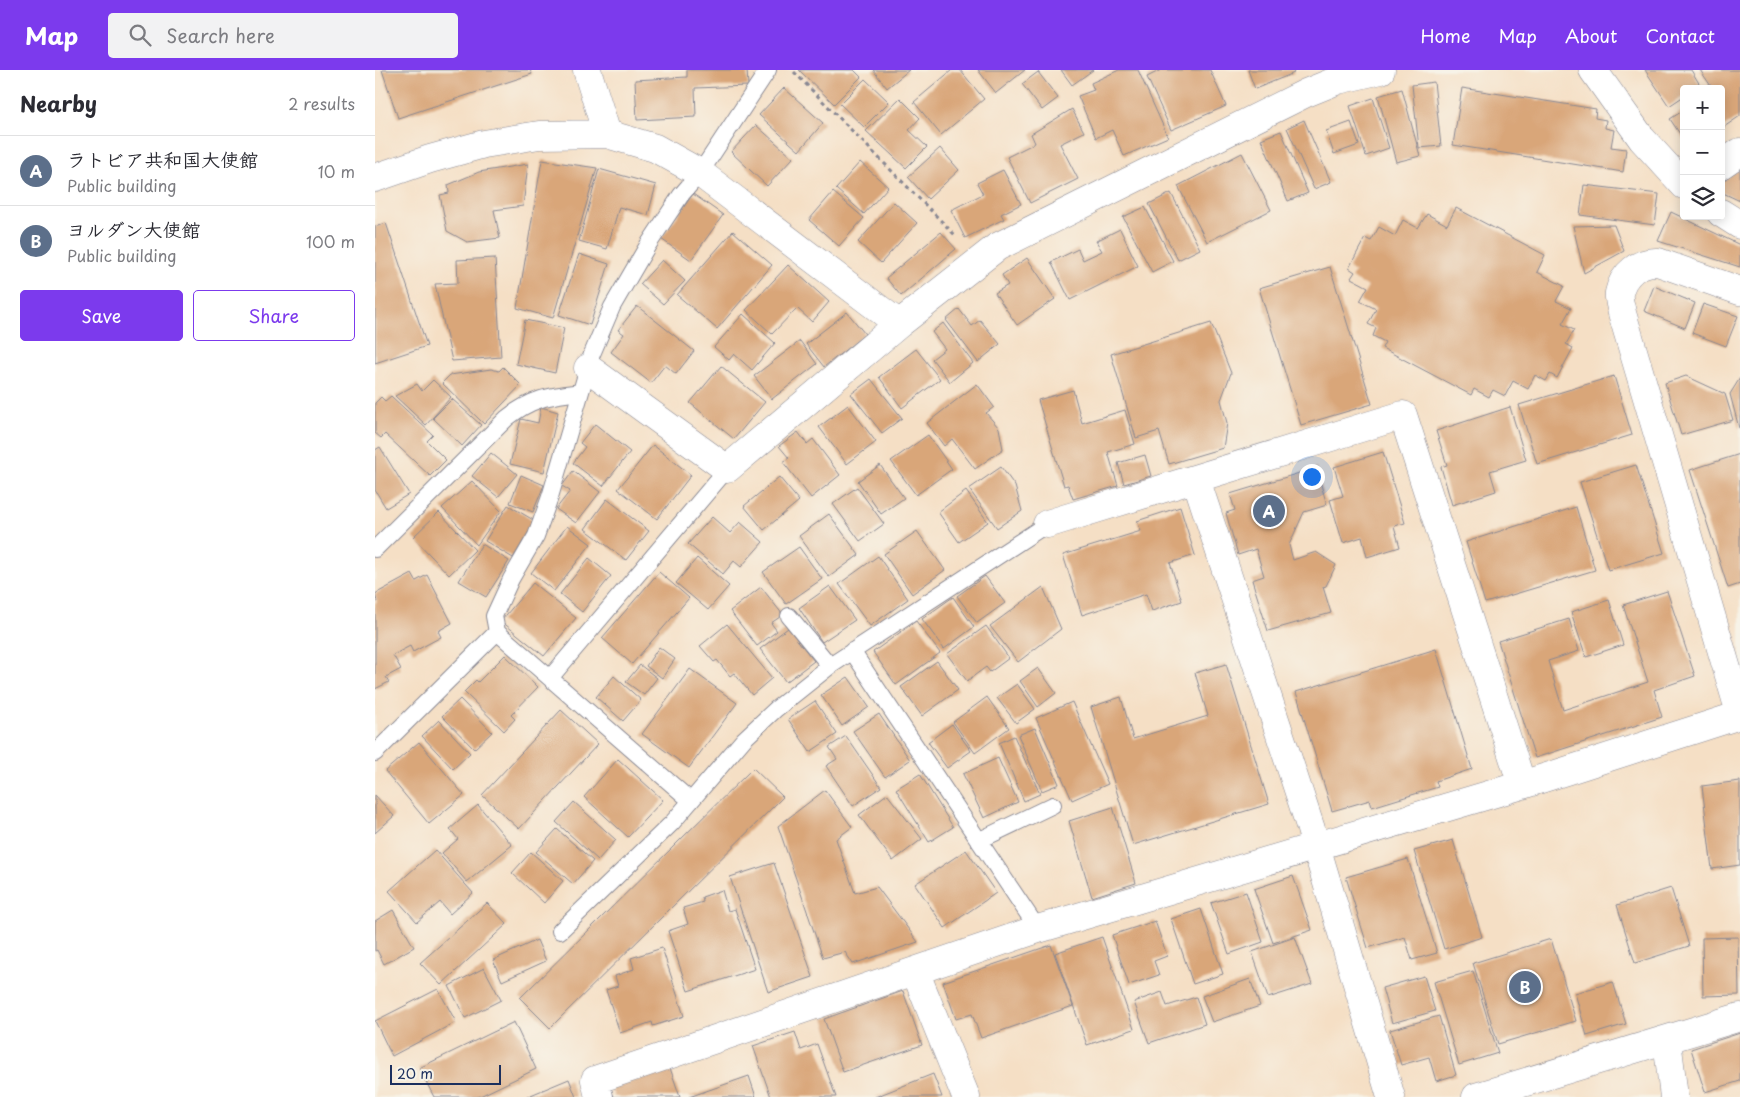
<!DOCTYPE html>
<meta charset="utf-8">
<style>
body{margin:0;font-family:"Playpen Sans","Klee One",sans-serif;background:#f2f2f3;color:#2b2b33}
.controls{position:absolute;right:15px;top:15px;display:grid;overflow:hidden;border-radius:5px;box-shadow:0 2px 12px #0003}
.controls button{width:45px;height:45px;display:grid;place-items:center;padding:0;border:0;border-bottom:1px solid #e1e1e2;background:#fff;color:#2b2b33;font:25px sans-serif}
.scale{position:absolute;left:15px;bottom:12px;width:111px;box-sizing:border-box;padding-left:5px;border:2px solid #1b2f5e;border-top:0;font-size:14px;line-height:18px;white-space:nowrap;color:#1b2f5e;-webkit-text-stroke:4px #f7f3e8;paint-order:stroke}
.you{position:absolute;left:936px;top:406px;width:18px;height:18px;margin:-12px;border:4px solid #fff;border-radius:50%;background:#1a73e8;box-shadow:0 0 0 8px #1a73e833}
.badge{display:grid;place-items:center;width:32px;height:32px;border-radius:50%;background:#7c3aed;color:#fff;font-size:16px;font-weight:700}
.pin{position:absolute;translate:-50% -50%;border:2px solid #fff;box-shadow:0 1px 5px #0006}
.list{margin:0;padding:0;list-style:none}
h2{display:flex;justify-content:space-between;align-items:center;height:65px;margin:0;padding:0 20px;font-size:21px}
h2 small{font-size:16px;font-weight:400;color:#7c7c81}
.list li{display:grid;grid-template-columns:32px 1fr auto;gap:15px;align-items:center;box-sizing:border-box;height:70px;padding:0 20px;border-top:1px solid #e1e1e2}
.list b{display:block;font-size:19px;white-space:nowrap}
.list p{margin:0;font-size:16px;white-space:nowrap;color:#7c7c81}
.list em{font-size:16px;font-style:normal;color:#7c7c81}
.actions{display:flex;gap:10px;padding:15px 20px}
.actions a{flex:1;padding:11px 0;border:1px solid #7c3aed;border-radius:5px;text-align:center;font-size:18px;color:#7c3aed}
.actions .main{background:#7c3aed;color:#fff}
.icon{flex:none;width:28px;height:28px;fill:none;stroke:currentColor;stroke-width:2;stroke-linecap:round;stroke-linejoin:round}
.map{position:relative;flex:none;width:1365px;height:1027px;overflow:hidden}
header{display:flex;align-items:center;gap:30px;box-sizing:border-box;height:70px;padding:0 25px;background:#7c3aed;color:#fff}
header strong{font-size:24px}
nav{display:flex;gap:28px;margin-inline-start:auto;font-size:18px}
.search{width:350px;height:45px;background:#f2f2f3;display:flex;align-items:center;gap:12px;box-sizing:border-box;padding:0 18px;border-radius:5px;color:#7c7c81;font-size:19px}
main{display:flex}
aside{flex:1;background:#fff}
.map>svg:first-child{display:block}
</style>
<header>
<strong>Map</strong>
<div class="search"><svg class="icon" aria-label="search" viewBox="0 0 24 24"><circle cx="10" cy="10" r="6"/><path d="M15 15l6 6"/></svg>Search here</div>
<nav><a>Home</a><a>Map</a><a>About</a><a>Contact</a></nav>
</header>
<main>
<aside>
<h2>Nearby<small>2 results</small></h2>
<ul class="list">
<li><span class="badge" style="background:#5c6f8a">A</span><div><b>ラトビア共和国大使館</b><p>Public building</p></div><em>10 m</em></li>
<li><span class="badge" style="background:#5c6f8a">B</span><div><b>ヨルダン大使館</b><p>Public building</p></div><em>100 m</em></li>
</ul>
<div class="actions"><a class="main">Save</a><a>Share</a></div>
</aside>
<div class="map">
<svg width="1365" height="1027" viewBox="0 0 1365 1027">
<rect width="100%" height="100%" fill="#f7f3e8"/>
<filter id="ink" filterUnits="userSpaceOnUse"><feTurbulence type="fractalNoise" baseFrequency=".02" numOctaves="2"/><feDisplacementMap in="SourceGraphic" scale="10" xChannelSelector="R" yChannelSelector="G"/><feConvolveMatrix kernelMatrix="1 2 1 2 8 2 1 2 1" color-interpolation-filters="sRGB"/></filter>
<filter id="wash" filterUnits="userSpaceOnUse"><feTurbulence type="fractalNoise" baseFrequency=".0096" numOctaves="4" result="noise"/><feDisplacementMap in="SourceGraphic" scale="20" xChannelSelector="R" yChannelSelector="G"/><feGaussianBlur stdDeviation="1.12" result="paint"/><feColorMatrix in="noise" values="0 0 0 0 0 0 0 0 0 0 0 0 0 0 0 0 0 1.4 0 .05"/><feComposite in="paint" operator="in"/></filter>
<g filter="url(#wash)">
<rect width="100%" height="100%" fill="#f5dfc5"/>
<g id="blocks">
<!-- building -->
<path fill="#d9a679" d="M7,0H155L157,4L23,48Z
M312,0H372L373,16L320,18L321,47L262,50L260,10L312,7Z
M424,0H479L486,7L459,34Z
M498,0H534L512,18Z
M577,0H585L609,29L566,65L539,32Z
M603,0H650L621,23Z
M686,0H718L697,15Z
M744,0H763L793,67L749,86L737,60L721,68L703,26L719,20L716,13Z
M786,0H835L851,36L796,60L772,7Z
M873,0H917L919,3L880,19Z
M1270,0H1316L1325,15L1319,19H1309V26L1294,36Z
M1325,0H1365V46L1346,59V19H1338Z
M663,2L683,28L667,40L647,14Z
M490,9L514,32L489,57L465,34Z
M1059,12L1066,76L1044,78L1037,15Z
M409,18L448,53L424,81L384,45Z
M1087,18L1221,39L1220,48L1231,50L1230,58L1239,60L1236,77L1251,79L1248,102L1078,75Z
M1027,19L1045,86L1021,92L1003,26Z
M525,28L545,48L534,60L552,77L531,98L491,61Z
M998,28L1014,78L991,86L975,36Z
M697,39L709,62L685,74L703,109L655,133L632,87L660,73L656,64Z
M1309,40V70L1295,49Z
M929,50L956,112L939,119L912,58Z
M976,52L984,75L959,84L951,61Z
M381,55L418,88L392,116L356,82Z
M906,61L933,123L913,131L886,69Z
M565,78L584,100L553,129L533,107Z
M867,83L896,140L832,172L803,116Z
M167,90L222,98L178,248L142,238Z
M485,92L513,117L489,144L461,119Z
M153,94L148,136L119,140L125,168L92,172L72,161L65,125L74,123L73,115L104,102Z
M224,99L281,115L273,145L244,137L232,179L204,171Z
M1365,99V131L1346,122V112Z
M628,100L646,134L626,144L629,149L590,168L576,140L608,124L602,113Z
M1209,115L1284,124L1280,155L1205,145Z
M458,122L489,148L464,176L434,150Z
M796,123L825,179L803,190L774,134Z
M318,124L348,145L316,190L286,169Z
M519,132L542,153L506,193L483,172Z
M770,137L798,191L777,202L748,147Z
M1081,138L1170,185L1162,202L1189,216L1181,231L1196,238L1187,254L1199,260L1191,274L1198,278L1182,308L1175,304L1171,311L1160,305L1153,319L1138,311L1130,326L1118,320L1114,327L1099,319L1096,325L1007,278L1010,272L998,266L1001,258L993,254L1001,239L985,231L993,217L976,208L980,202L974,198L990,168L996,171L1004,157L1020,166L1028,150L1043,158L1052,144L1072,155Z
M1296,142L1365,175V197L1283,171Z
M11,153L52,276L0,293V157Z
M1239,155L1249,181L1209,203L1198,156Z
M745,159L763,196L695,230L676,192L703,179L708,190L727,181L721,171Z
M358,161L397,195L342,259L302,225Z
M566,162L581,179L526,226L511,208Z
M204,184L234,194L215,255L184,245Z
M120,188L126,287L77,291L60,214L83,213L82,190Z
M652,188L680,229L642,255L620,223L633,215L627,205Z
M287,190L310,211L288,234L265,214Z
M413,195L454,232L437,252L422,238L397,264L371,240Z
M955,197L997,334L926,355L884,218Z
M1279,216L1320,233L1310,258L1269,241Z
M1328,234L1363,246L1351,276L1317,263Z
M262,236L319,281L301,304L290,295L276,313L236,282L249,264L243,260Z
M584,239L597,256L605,250L625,274L603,292L571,250Z
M472,242L490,264L449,297L431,274Z
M368,244L400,273L377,300L359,284L354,290L339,277Z
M150,250L189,258L180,303L141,294Z
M568,253L598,293L575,312L557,289L570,279L557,262Z
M836,253L856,303L846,330L852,353L848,378L794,394L784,361L761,368L736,284Z
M425,271L442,294L397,329L379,306Z
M541,279L565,309L527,338L504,307Z
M346,296L390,332L359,369L315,333Z
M128,297L146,315L109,354L67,313L75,305L116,299L124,301Z
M1239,306L1257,365L1162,394L1144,335Z
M1311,306L1350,324L1358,350L1306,365L1290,313Z
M1365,308V358H1364L1355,324Z
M496,309L527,348L507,363L476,324Z
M58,310L76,327L51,355L20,326L42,314L47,321Z
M602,314L619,337L611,343L624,358L628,379L600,399L577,369L569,376L552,353Z
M698,320L707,353L750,340L760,374L733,382L743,416L698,429L693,415L689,416L663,330Z
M16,326L58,365L52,371L71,390L55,406L10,364L6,368L0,363V333L6,327L10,331Z
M77,329L106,355L87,376L58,348Z
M473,335L501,372L472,394L444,357Z
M166,337L183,342L169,402L135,394L146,349L163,353Z
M1135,337L1151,390L1115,401L1121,421L1077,435L1066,397L1072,395L1061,361Z
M220,354L255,382L228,416L198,393L210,377L205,373Z
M423,362L432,374L438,369L465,405L436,428L408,392L414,388L404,376Z
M553,365L577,399L541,425L516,391Z
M278,375L316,405L282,449L243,419Z
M5,377L34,424L11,438L0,420V380Z
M1008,382L1030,453L1019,456L1025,477L992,487L987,467L968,473L955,430L968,426L959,397Z
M116,383L142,404L123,427L97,406Z
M1365,384V514L1353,518L1315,400Z
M770,385L776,406L749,414L743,393Z
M505,395L529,428L506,444L483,411Z
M1261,395L1289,483L1233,500L1205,412Z
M626,397L640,416L647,441L622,458L594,419Z
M941,398L952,435L929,442L914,475L918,490L941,482L961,495L951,516L948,517L956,543L893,561L877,510L889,506L881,479L863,485L851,443L860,440L855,424Z
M198,401L225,422L201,453L181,439L195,421L187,416Z
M146,405L169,415L158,442L135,433Z
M404,407L424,431L389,460L369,436Z
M97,411L126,441L102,475L67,438Z
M482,417L509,454L485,471L458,434Z
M591,421L613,452L584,472L563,442Z
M232,429L274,461L251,490L210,459Z
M133,435L160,451L138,488L110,471Z
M805,437L820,485L795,493L807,531L777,541L771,524L707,545L688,485L766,461L762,451Z
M1201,437L1220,500L1110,533L1091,472Z
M64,442L100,480L74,505L38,467Z
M454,444L484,485L454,507L424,466Z
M337,447L355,463L365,452L388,472L366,497L359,491L348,504L313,474Z
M192,456L216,474L179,521L156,503Z
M542,461L570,500L537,524L509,484Z
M107,474L134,491L111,527L84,511Z
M424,477L447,509L411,534L388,502Z
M503,486L533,529L495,556L464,514Z
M214,488L236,506L207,542L185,524Z
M322,488L354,516L333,540L301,513Z
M284,502L314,528L257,594L227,568Z
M37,504L41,511L52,505L77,553L63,561L66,567L38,582L35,576L18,585L26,599L11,607L14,612L0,619V533L2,532L0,524Z
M610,506L630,533L602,553L582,526Z
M158,513L201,548L169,586L126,551Z
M455,516L480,550L447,572L424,538Z
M386,517L408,545L396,553L402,561L382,576L355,541Z
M668,517L686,559L643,592L615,556Z
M1292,521L1320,606L1279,620L1287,647L1160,688L1123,571L1194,549L1204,581L1173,591L1188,640L1273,612L1248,535Z
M578,527L599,557L569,579L547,549Z
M1234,530L1248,575L1211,587L1196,542Z
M541,551L565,583L521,615L498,582Z
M352,554L397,608L377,625L359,603L355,606L342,590L339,592L325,576Z
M611,556L634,588L615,602L611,597L592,611L572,584Z
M413,558L439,591L411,612L385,579Z
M284,577L300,589L287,608L271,596Z
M1061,579L1097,699L1061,711L1063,717L997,737L995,730L957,741L921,622Z
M130,585L163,617L136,645L140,649L129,661L89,622L101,610L103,612Z
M562,591L583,620L547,646L526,617Z
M851,594L894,734L758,775L716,637L746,627L758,669L833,646L820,603Z
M265,595L282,608L269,625L251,612Z
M663,598L681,623L663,637L645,611Z
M315,599L362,633L314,698L267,664Z
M239,606L266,630L248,651L221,627Z
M473,607L494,637L467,656L446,625Z
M642,614L660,639L641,653L622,628Z
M612,627L634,658L600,683L578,652Z
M85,629L117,662L99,679L67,646Z
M440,631L462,664L435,682L413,649Z
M697,632L733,714L697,730L661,648Z
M186,640L223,674L144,759L107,725Z
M504,644L535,690L510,707L478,661Z
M64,650L95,683L78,699L47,666Z
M577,654L596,681L572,698L553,672Z
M660,658L684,714L667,721L643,665Z
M471,666L506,717L478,736L451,696L462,689L454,677Z
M639,666L665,724L649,731L624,673Z
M44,672L89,725L54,754L10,701Z
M623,688L643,732L609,748L588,704Z
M243,689L288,730L253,767L209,727Z
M378,698L408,727L175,958L145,928Z
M545,704L578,757L554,772L521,719Z
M1365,711V795L1337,799L1327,716Z
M450,720L477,757L461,769L480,823L502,817L543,872L478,894L470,882L448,888L403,756Z
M512,724L547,769L518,791L484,745Z
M0,725L19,746L0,763Z
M199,732L241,770L223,790L181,752Z
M103,735L137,775L92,812L67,783L83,769L75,759Z
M738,737L761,813L717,827L694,751Z
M182,759L218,791L198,814L161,782Z
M1078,770L1107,867L1069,879L1039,781Z
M60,780L98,823L75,844L65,832L42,852L14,821Z
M591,780L621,823L570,858L540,814Z
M156,782L188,811L169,833L137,803Z
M1033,789L1062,883L1037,890L1030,867L993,878L971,807Z
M399,793L438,907L393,922L355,807Z
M918,806L937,860L898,873L879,819Z
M1296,818L1314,876L1260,893L1242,835Z
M347,820L353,841L360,839L380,899L313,921L293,861L313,854L308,838L328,832L327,827Z
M871,822L888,872L854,884L836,833Z
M112,833L132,854L66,915L45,893Z
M826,839L848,904L818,914L796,849Z
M18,840L39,877L9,894L2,880L0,881V851Z
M780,851L792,886L779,891L784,905L754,915L737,865Z
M727,867L759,959L712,975L680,883Z
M920,867L937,914L893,928L877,882Z
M1363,867L1364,925L1328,926L1327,868Z
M1176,869L1201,951L1123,974L1098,893Z
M162,870L171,891L127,911L118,890Z
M676,875L698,936L606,968L597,944L581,949L568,912Z
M287,878L309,946L278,956L277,952L245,963L231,920L243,916L240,906L259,899L256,888Z
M109,898L126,930L90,948L74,916Z
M1098,901L1123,983L1084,995L1059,912Z
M1049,906L1060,941L1017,953L1007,918Z
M875,909L885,936L837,952L827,926Z
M1238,912L1251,954L1212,966L1200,923Z
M63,919L81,952L17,986L0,951Z
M528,921L547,975L468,1002L449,949Z
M787,922L792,936L821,927L830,954L774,973L759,932Z
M1064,946L1081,1005L1061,1011L1054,987L1026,995L1015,960Z
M139,952L161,999L103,1027H59L44,998Z
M420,962L426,980L442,974L461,1027H396L378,976Z
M1365,963V1011L1330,1022L1316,979Z
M295,998L305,1027H239L236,1018Z
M558,1004L567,1027H500Z
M374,1006L381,1027H314Z
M194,1009L201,1027H151Z"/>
</g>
</g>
<g filter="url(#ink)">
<use href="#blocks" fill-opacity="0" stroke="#888792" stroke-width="1"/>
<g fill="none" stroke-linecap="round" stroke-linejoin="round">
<defs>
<path id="lane" d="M0,479L132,348C157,328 174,326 205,322
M414,546L455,596
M477,581L663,859
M175,608L352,399
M0,683L122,562
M316,731L122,562L119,546L136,509L161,466L175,427L217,284L237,237L273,175L306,125L325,103L393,0
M605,770L678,735
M185,861L297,753L369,669L401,639L455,596L672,454"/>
<path id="street" d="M212,0L232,64
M1218,0L1267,69L1309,115
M1346,95L1365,82
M0,108L55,89L109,74L164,65L232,64L280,78L325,103L524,254
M1346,143L1365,155
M1365,221L1283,192C1264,191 1248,204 1244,223C1243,229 1246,237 1247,243L1365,643
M213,298L352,399L524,254L622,177L931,23L963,10L1006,0
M821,409L935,756L1016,1027
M672,454L1028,345L1147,715
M540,901L591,1027
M1292,970L1299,1027
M224,1027L220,1010L663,859L1147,715L1365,645"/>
<path id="secondary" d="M1101,1027L1365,947"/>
</defs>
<!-- lane casing -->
<use href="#lane" stroke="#888792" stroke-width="18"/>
<!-- street casing -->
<use href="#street" stroke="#888792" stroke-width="29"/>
<!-- secondary casing -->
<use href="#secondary" stroke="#888792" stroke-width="29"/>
<!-- path -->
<path stroke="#888792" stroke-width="3" stroke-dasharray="4 4" stroke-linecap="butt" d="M419,2L582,167"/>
<!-- lane -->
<use href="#lane" stroke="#fff" stroke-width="16"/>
<!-- street -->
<use href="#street" stroke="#fff" stroke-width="28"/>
<!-- secondary -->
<use href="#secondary" stroke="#fff" stroke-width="28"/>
</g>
</g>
</svg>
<div class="controls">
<button>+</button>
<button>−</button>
<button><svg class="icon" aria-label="layers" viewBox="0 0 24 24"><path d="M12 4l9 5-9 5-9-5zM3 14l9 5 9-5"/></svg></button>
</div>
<div class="scale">20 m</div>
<div class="you"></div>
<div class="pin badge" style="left:894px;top:441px;background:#5c6f8a">A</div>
<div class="pin badge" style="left:1150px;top:917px;background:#5c6f8a">B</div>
</div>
</main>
